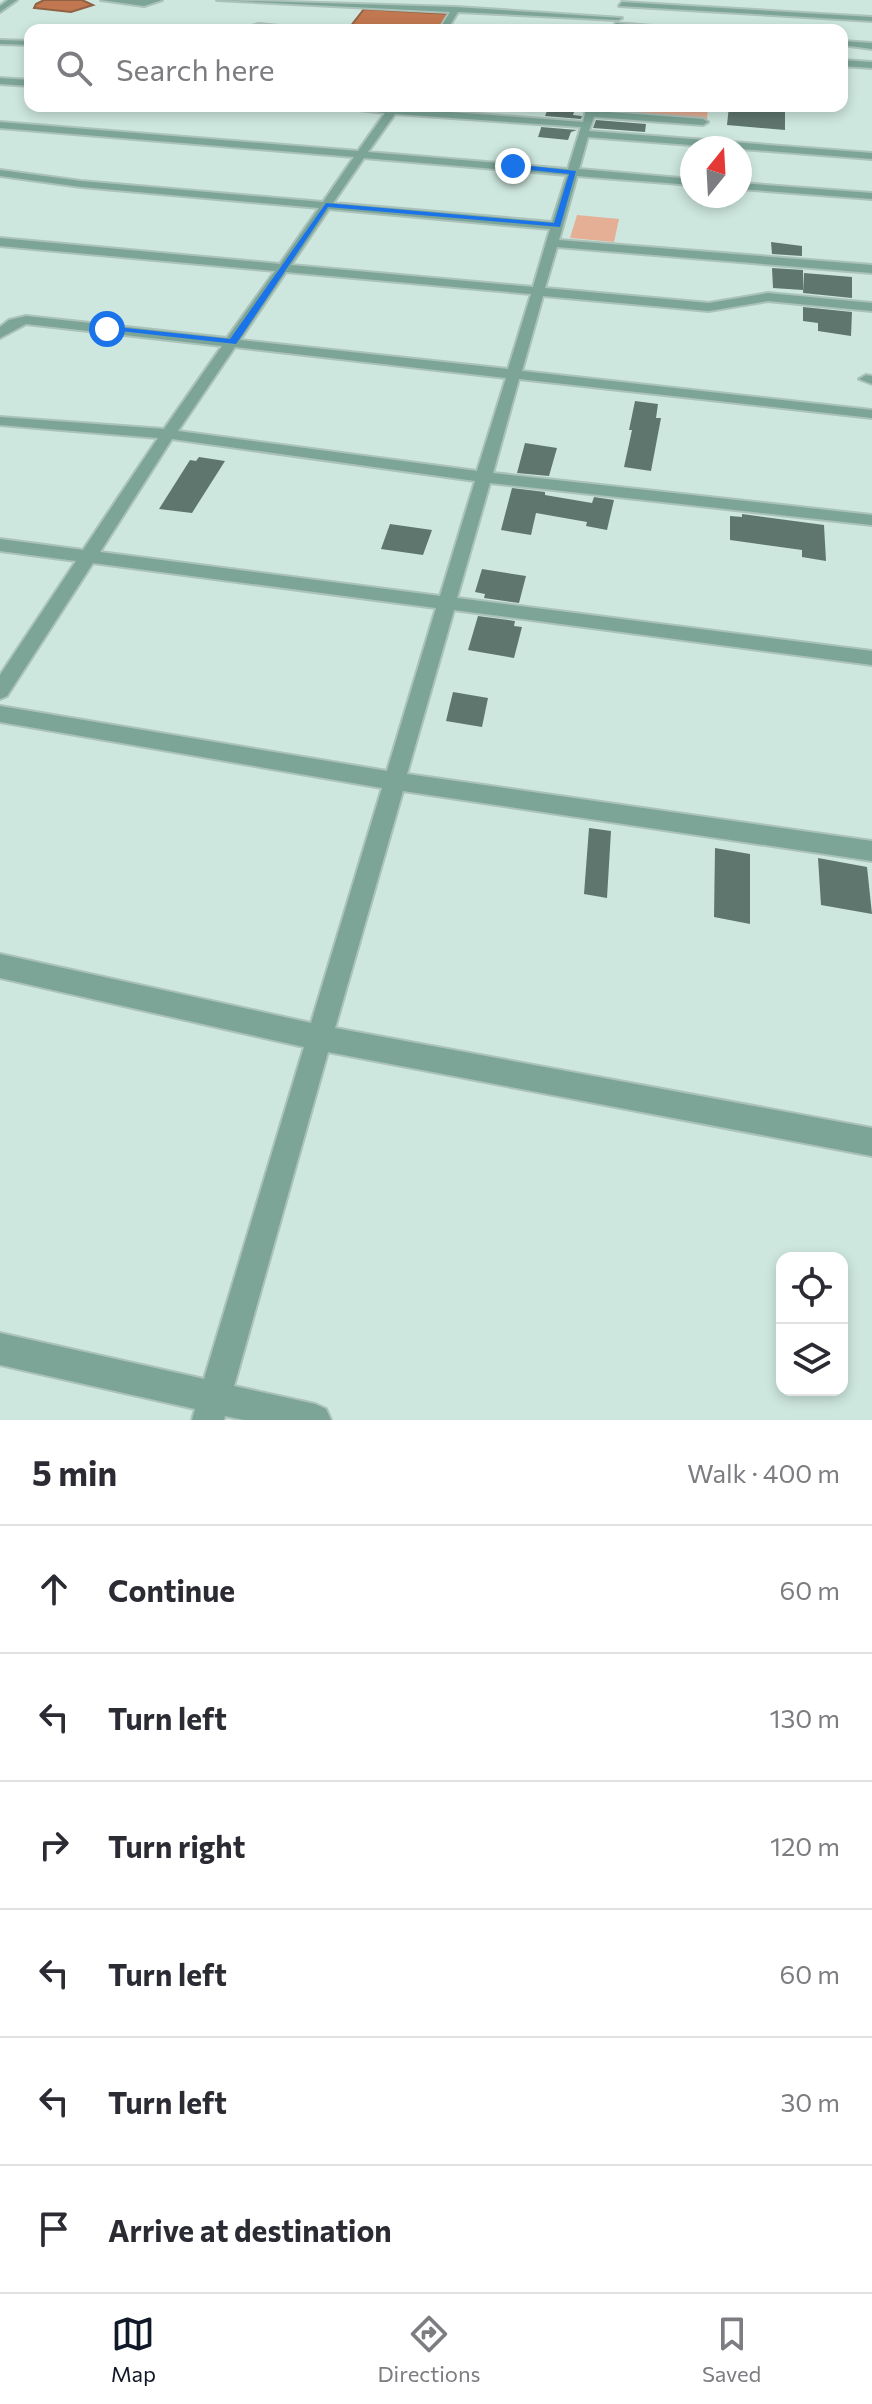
<!DOCTYPE html>
<meta charset="utf-8">
<style>
body{margin:0;font-family:Commissioner,sans-serif;background:#f7f7f7;color:#2b2b33}
.controls{position:absolute;right:24px;bottom:24px;display:grid;overflow:hidden;border-radius:16px;box-shadow:0 4px 12px #0003}
.controls button{width:72px;height:72px;display:grid;place-items:center;padding:0;border:0;border-bottom:2px solid #e1e1e2;background:#fff;color:#2b2b33;font:40px sans-serif}
.compass{position:absolute;left:680px;top:136px;width:72px;height:72px;border-radius:50%;background:#fff;box-shadow:0 4px 12px #0003;rotate:18deg}
.stop{position:absolute;width:24px;height:24px;margin:-18px;border:6px solid #1a73e8;border-radius:50%;background:#fff}
.stop.end{background:#1a73e8;border-color:#fff;box-shadow:0 2px 8px #0008}
.list{margin:0;padding:0;list-style:none}
h2{display:flex;justify-content:space-between;align-items:center;height:104px;margin:0;padding:0 32px;font-size:34px}
h2 small{font-size:26px;font-weight:400;color:#7c7c81}
.list li{display:grid;grid-template-columns:52px 1fr auto;gap:24px;align-items:center;box-sizing:border-box;height:128px;padding:0 32px;border-top:2px solid #e1e1e2}
.list b{display:block;font-size:30px;white-space:nowrap}
.list em{font-size:26px;font-style:normal;color:#7c7c81}
.icon{flex:none;width:44px;height:44px;fill:none;stroke:currentColor;stroke-width:2;stroke-linecap:round;stroke-linejoin:round}
.map{position:relative;flex:none;width:872px;height:1420px;overflow:hidden}
.search{position:absolute;background:#fff;box-shadow:0 4px 12px #0003;left:24px;right:24px;top:24px;height:88px;display:flex;align-items:center;gap:20px;box-sizing:border-box;padding:0 28px;border-radius:16px;color:#7c7c81;font-size:30px}
.sheet{height:872px;background:#fff}
nav{display:flex;justify-content:space-around;align-items:center;box-sizing:border-box;height:112px;border-top:2px solid #e1e1e2;background:#fff;font-size:22px;color:#7c7c81}
nav a{display:grid;justify-items:center;gap:4px}
nav .on{color:#111827}
.map>svg:first-child{display:block}
</style>
<div class="map">
<svg width="872" height="1420" viewBox="0 0 872 1420">
<rect width="100%" height="100%" fill="#cde7de"/>
<!-- green -->
<path fill="#e4af95" d="M609,106H708L707,120L607,113Z
M577,215L619,219L614,242L570,238Z"/>
<!-- water -->
<path fill="#c1774f" stroke="#926144" stroke-width="2" d="M44,0H82L93,5L71,12L34,8L36,4Z
M364,9L451,14L439,30L350,27Z"/>
<!-- building -->
<path fill="#5f766e" d="M549,106H576L573,115L582,116L581,119L545,116Z
M729,106L785,107V130L727,125Z
M596,120L646,124L645,132L593,128Z
M541,128V127L577,130L571,132L568,140L538,137Z
M771,242L802,246V256L772,254Z
M772,268L803,270V290L773,288Z
M804,273L852,277V298L803,293Z
M803,307L852,312L851,336L818,331V323L803,321Z
M635,401L658,404L656,418H661L651,471L624,467L632,430H629Z
M525,443L557,448L549,476L517,473Z
M199,457L225,461L192,513L159,509L190,460L196,461Z
M512,488L545,492V495L592,503L594,497L614,500L607,530L586,526L587,522L536,513L531,535L501,530Z
M742,514L824,525L826,561L802,557V550L730,540V516L742,517Z
M390,524L432,530L423,555L381,549Z
M482,569L526,576L519,603L484,598L485,594L475,592Z
M478,616L515,621L514,626L522,627L514,658L468,650Z
M453,692L488,698L482,727L446,721Z
M589,828L611,831L607,898L584,894Z
M715,848L750,854V924L714,917Z
M818,858L867,867L872,914L821,905Z"/>
<g fill="none" stroke-linecap="round" stroke-linejoin="round">
<defs>
<path id="minor" d="M8,0H17L0,12V6Z
M101,0H162L144,6Z
M217,0L456,7L622,18L618,20L458,12L447,30H439L450,12Z
M622,2L872,17V21L619,6Z
M616,23L677,28L681,30L613,27Z
M259,24L300,28L304,30H237Z
M0,40L30,41V45L0,44Z
M842,41L872,43V49L842,45Z
M842,60L872,62V68L842,66Z
M0,78L30,80V86L0,84Z
M325,106H400L398,108L583,122L587,106H597L595,111L703,119L708,122L703,125L594,117L589,131L872,153V159L588,137L579,169L692,179V185L577,176L559,240L872,265V273L557,247L545,288L709,303L768,293L872,303V311L768,301L709,311L543,296L522,371L872,410V418L519,379L493,473L872,515V525L490,483L457,598L872,651V665L454,610L407,774L872,841V861L403,791L335,1028L872,1128V1156L328,1052L234,1386L315,1404L326,1409L331,1420H244L225,1416L224,1420H192L195,1409L0,1365V1333L204,1379L304,1047L0,978V954L311,1023L382,788L0,722V706L387,771L436,608L93,563L7,696L0,699V675L76,561L0,551V539L83,550L158,438L0,425V417L164,429L222,346L26,324L0,338V327L9,320L26,316L227,338L275,271L0,246V238L280,264L319,208L81,187L0,176V170L81,181L323,202L354,157L0,128V122L358,151L385,113ZM395,114L581,127L568,169L368,152ZM364,158L567,175L552,222L333,203ZM329,209L550,229L533,287L291,265ZM286,272L531,294L508,369L240,340ZM235,347L506,378L477,471L178,431ZM172,439L475,481L440,596L100,552Z
M740,183L872,193V199L740,189Z
M866,375L872,376V384L859,379Z"/>
</defs>
<!-- minor casing -->
<use href="#minor" stroke="#abc2ba" stroke-width="4"/>
<!-- minor -->
<use href="#minor" fill="#7ca597" fill-rule="evenodd"/>
</g>
<!-- route -->
<path fill="#1a73e8" d="M513,164L576,171L560,227L328,207L236,344L102,329L107,326L230,339L326,203L554,223L569,174L511,168Z"/>
</svg>
<div class="controls">
<button><svg class="icon" aria-label="locate" viewBox="0 0 24 24"><circle cx="12" cy="12" r="6"/><path d="M12 2v4M12 18v4M2 12h4M18 12h4"/></svg></button>
<button><svg class="icon" aria-label="layers" viewBox="0 0 24 24"><path d="M12 4l9 5-9 5-9-5zM3 14l9 5 9-5"/></svg></button>
</div>
<svg class="compass" viewBox="-18 -18 36 36"><path d="M0-13l5 13h-10z" fill="#e53935"/><path d="M0 13l5-13h-10z" fill="#7c7c81"/></svg>
<div class="stop" style="left:107px;top:329px"></div>
<div class="stop end" style="left:513px;top:166px"></div>
<div class="search"><svg class="icon" aria-label="search" viewBox="0 0 24 24"><circle cx="10" cy="10" r="6"/><path d="M15 15l6 6"/></svg>Search here</div>
</div>
<section class="sheet">
<h2>5 min<small>Walk · 400 m</small></h2>
<ul class="list">
<li><svg class="icon" aria-label="ahead" viewBox="0 0 24 24"><path d="M12 20V5M6 11l6-6 6 6"/></svg><div><b>Continue</b></div><em>60 m</em></li>
<li><svg class="icon" aria-label="left" viewBox="0 0 24 24"><path d="M17 20v-9H6M10 6l-5 5 5 5"/></svg><div><b>Turn left</b></div><em>130 m</em></li>
<li><svg class="icon" aria-label="right" viewBox="0 0 24 24"><path d="M7 20v-9h11M14 6l5 5-5 5"/></svg><div><b>Turn right</b></div><em>120 m</em></li>
<li><svg class="icon" aria-label="left" viewBox="0 0 24 24"><path d="M17 20v-9H6M10 6l-5 5 5 5"/></svg><div><b>Turn left</b></div><em>60 m</em></li>
<li><svg class="icon" aria-label="left" viewBox="0 0 24 24"><path d="M17 20v-9H6M10 6l-5 5 5 5"/></svg><div><b>Turn left</b></div><em>30 m</em></li>
<li><svg class="icon" aria-label="arrive" viewBox="0 0 24 24"><path d="M6 21V4h12l-3 4 3 4H6"/></svg><div><b>Arrive at destination</b></div></li>
</ul>
</section>
<nav>
<a class="on"><svg class="icon" aria-label="map" viewBox="0 0 24 24"><path d="M3 6l6-2 6 2 6-2v14l-6 2-6-2-6 2zM9 4v14M15 6v14"/></svg>Map</a>
<a><svg class="icon" aria-label="directions" viewBox="0 0 24 24"><path d="M12 3l9 9-9 9-9-9zM9 14v-3h6M13 9l2 2-2 2"/></svg>Directions</a>
<a><svg class="icon" aria-label="saved" viewBox="0 0 24 24"><path d="M7 4h10v16l-5-4-5 4z"/></svg>Saved</a>
</nav>
